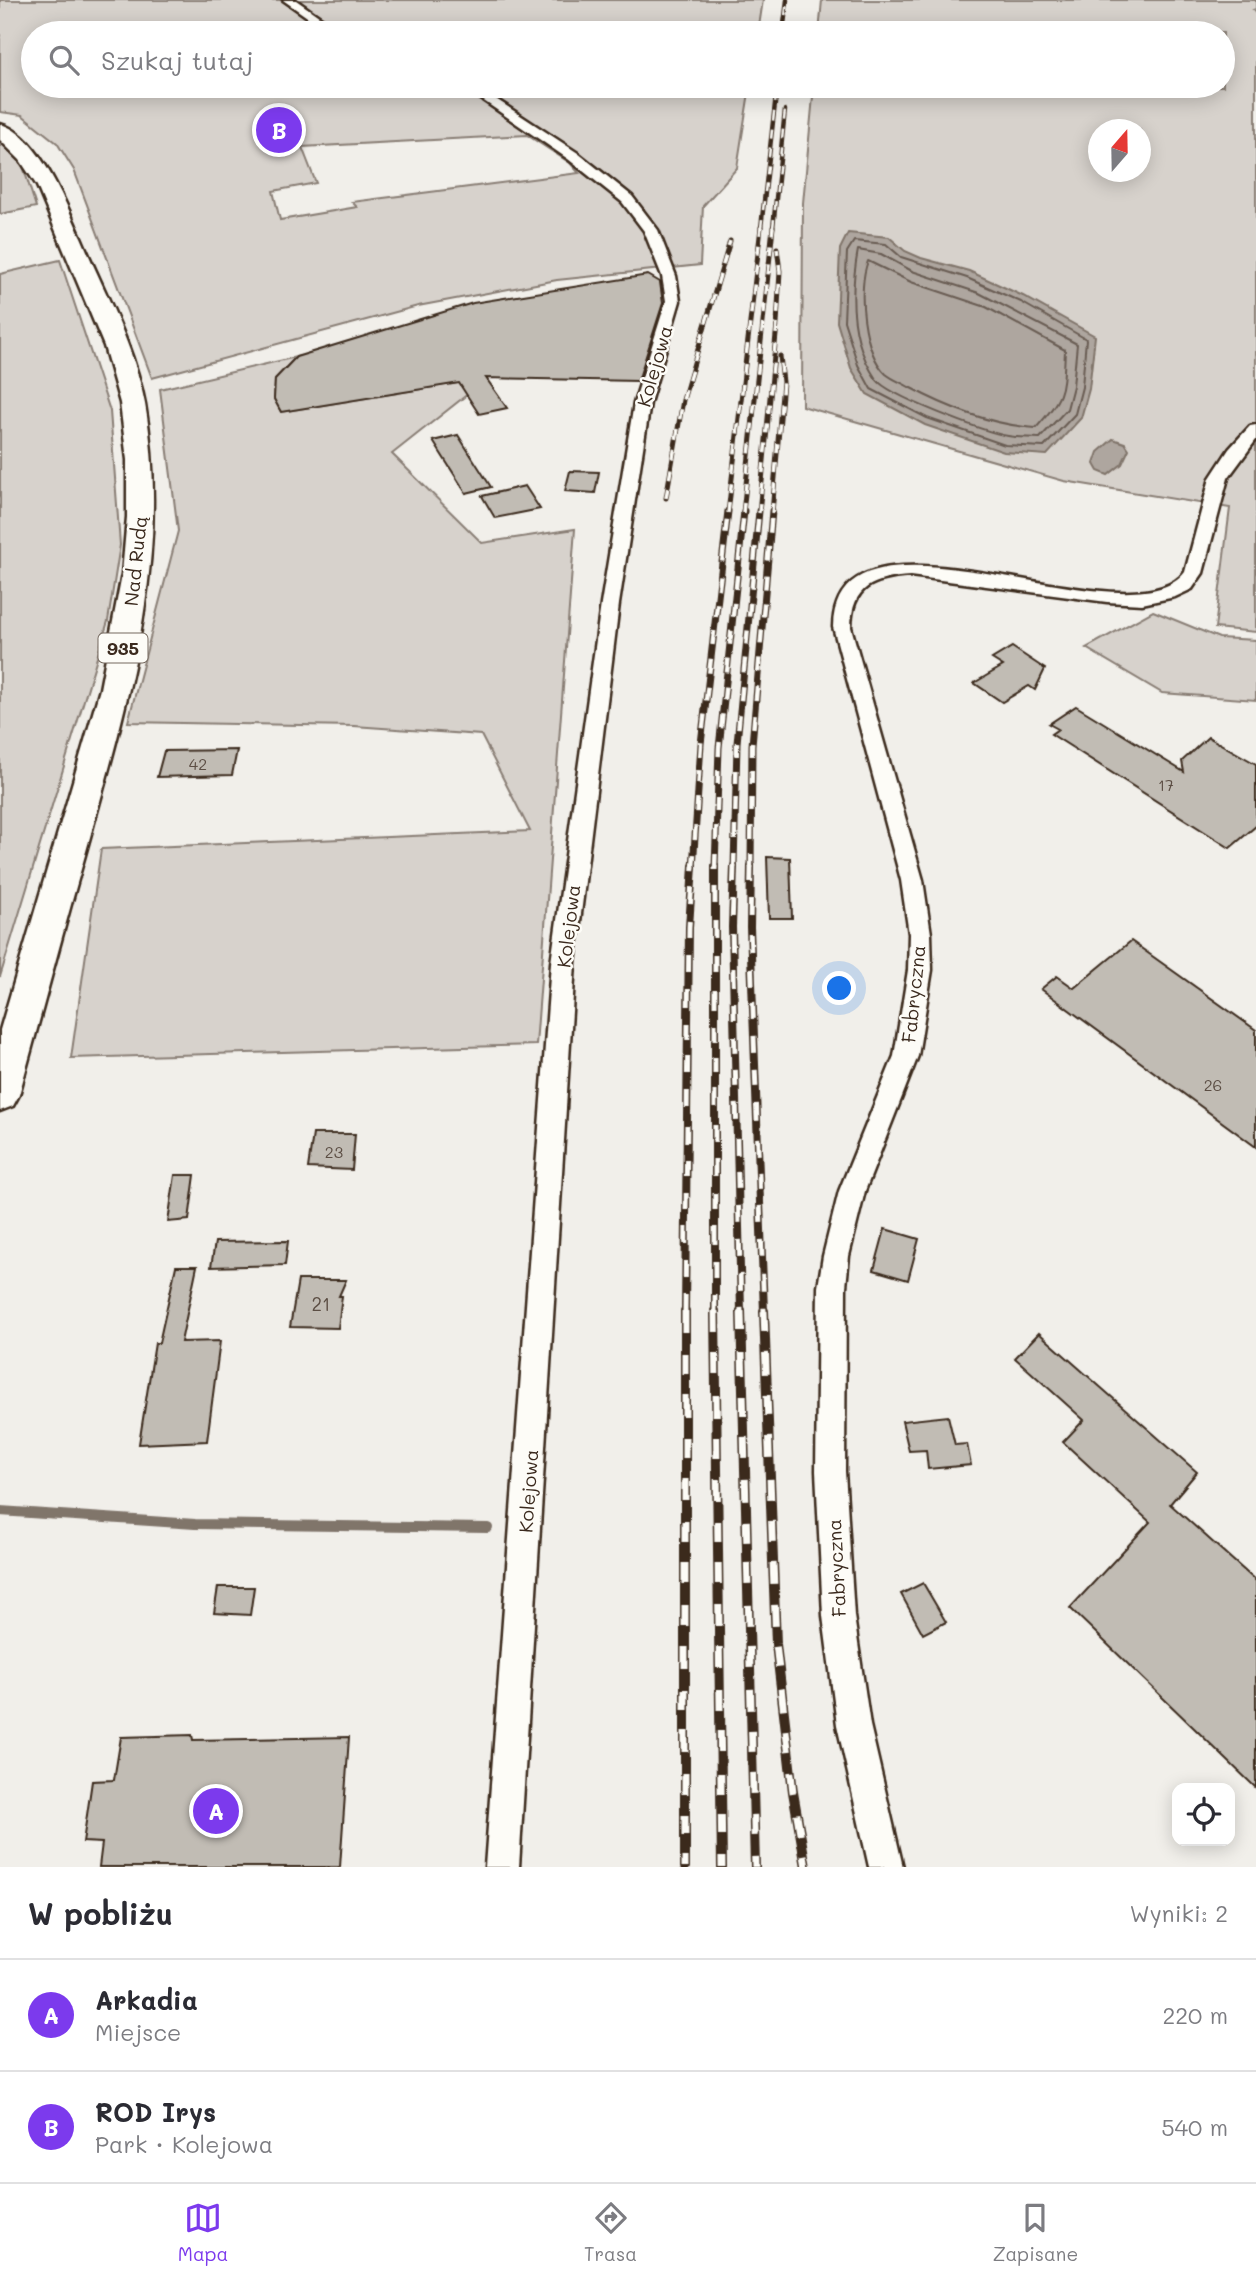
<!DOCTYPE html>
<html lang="pl">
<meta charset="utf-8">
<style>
body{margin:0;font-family:Mali,sans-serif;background:#f7f7f7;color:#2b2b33}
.controls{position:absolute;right:21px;bottom:21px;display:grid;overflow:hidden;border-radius:14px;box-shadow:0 4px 18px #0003}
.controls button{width:63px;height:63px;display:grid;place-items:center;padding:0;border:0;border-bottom:2px solid #e1e1e2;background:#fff;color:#2b2b33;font:35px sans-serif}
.compass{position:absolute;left:1088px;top:119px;width:63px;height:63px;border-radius:50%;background:#fff;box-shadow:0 4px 18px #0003;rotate:20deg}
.you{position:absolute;left:840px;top:989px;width:24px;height:24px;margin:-18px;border:5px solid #fff;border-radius:50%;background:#1a73e8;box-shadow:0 0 0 10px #1a73e833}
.badge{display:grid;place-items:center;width:46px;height:46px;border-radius:50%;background:#7c3aed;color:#fff;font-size:23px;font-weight:700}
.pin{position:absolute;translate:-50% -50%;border:4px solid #fff;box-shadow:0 2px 7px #0006}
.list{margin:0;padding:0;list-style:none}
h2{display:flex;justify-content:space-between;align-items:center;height:91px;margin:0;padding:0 28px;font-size:30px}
h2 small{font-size:23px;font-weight:400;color:#7c7c81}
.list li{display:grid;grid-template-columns:46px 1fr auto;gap:21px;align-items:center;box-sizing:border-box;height:112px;padding:0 28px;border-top:2px solid #e1e1e2}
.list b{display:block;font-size:26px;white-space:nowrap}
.list p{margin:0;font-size:23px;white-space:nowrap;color:#7c7c81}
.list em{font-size:23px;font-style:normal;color:#7c7c81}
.icon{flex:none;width:38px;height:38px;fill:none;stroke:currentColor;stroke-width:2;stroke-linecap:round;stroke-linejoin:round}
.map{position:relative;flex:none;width:1256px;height:1867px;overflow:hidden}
.search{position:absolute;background:#fff;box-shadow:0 4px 18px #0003;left:21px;right:21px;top:21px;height:77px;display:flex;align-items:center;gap:18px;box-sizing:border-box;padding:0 24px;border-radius:38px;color:#7c7c81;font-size:26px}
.sheet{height:315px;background:#fff}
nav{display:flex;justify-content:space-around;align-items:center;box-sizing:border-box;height:98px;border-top:2px solid #e1e1e2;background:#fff;font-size:19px;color:#7c7c81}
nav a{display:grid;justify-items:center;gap:4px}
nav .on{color:#7c3aed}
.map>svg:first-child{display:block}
</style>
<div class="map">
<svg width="1256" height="1867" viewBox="0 0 1256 1867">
<rect width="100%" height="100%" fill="#f1efea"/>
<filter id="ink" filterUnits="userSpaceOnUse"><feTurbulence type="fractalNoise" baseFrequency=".0143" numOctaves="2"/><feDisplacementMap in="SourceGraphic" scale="14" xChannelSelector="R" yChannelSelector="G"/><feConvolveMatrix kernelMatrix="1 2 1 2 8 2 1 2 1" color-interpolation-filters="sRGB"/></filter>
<g filter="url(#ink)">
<!-- green -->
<path fill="#d7d2cc" stroke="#897e75" stroke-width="2" fill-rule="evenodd" d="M0,0H763L758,33H33V86H750L737,168L703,206L700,265L557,280L418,306L152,378L74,170L57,143L22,115L0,112ZM527,135L570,163L579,173L352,202L357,207L280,220L273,191L316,183L302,147Z
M822,0H1256V9L1253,10L1256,14V632L1215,628L1230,508L1064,481L802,406L803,203L814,86H1223V33H819ZM1098,130H1140V172H1098Z
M0,141L21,160L36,207L0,214Z
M60,260L110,411L120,545L108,621L0,977V274Z
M296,357L275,379L274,399L281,412L488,378L392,454L482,543L575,529L536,1045L71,1058L101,849L530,831L481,735L354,726L128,722L178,531L160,389Z
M1153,611L1219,638L1256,640V700L1162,693L1086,648Z"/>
<!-- water -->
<path fill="#aea69f" stroke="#80746b" stroke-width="2" d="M848,233L889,237L905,251L921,258L969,271L1023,296L1095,336L1089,389L1081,418L1047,455L1004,452L925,425L867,394L851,368L837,322L840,249Z
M1113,439L1125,443L1129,449L1122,464L1108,475L1098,471L1094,464L1098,452Z"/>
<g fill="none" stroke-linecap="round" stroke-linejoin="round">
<!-- shore -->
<path stroke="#695c52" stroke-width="2" d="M854,241L886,244L901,257L967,278L1021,302L1086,339L1082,387L1075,414L1044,447L1005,445L927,418L871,389L858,365L844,321L847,252Z
M858,250L881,254L912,271L979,293L1077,344L1073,386L1067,409L1040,438C1030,437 1018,438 1008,436C985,432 888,396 876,379C850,341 850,293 858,250Z
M868,261L911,282L986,307L1065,350C1063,392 1065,396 1036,428C992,425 948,408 909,387C902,383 892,379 886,374C863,352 857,289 868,261Z"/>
<!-- stream -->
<path stroke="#80746b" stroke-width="10" d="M0,1511L195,1524L488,1528"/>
</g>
<!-- building -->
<path fill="#c1bcb4" stroke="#3b2a1e" stroke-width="2" d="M648,275L660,282L663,303L638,381L486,378L507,408L479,414L459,383L281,412L274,399L275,379L296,357L473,303Z
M458,435L491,487L466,493L433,441Z
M570,471L599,472L595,493L565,491Z
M525,486L540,509L495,518L482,496Z
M1012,647L1045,669L1035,690L1029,686L1002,702L974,683L1003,666L992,659Z
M1076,706L1184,772L1182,761L1208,737L1256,764V826L1230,848L1051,734L1058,729L1049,724Z
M237,750L232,775L157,777L164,751Z
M767,857L790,858L792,918H769Z
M1131,941L1256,1030V1147L1041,989L1057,976L1074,988Z
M313,1134H355L352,1170L308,1168Z
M175,1175H195L189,1220L168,1222Z
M885,1229L919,1239L908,1280L874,1270Z
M288,1241L285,1265L211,1267L215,1242Z
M176,1266H197L181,1342L220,1341L207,1441L139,1444L155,1343H159Z
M298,1280H346L339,1296H342L338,1328L290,1327Z
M1039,1333L1197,1472L1170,1504L1256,1581V1788L1070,1608L1150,1522L1063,1442L1084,1420L1015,1358Z
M948,1416L955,1445L967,1444L971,1465L928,1469L926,1450L909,1451L902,1421Z
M923,1583L946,1622L923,1634L901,1594Z
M218,1587H254L250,1615L214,1613Z
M192,1735L193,1740L349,1737L340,1867H99L102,1843L83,1842L92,1781L114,1780L121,1737Z"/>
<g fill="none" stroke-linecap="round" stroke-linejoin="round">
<defs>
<path id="minor" d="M283,0H296L343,33H330Z
M462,86H476L578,153L632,196L658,230L676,276L680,301L650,403L619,604L575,963L519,1867H485L551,963L601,604L634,403L666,301L662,276L644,231L622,202L568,159Z
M1256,425V440L1228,478L1203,573L1192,589L1175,597L1142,604L1107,602L910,576C873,579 852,586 851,627L923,880L931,934L932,970L918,1056L865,1191L849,1256L846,1287L845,1471L854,1616L870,1725L903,1867H869L837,1725L823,1616L816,1471L818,1287L823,1256L839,1191L894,1056L908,970L909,934L901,880L833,627C836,485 1130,645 1185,572L1210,478L1229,449L1250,426Z"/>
<path id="primary" d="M0,124C39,134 66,204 81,237C104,292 134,345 145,404C172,559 126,708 85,855C62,935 41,1015 19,1095L13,1106L0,1111V1030L100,689L122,574L127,517V460L120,403L104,346L37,186L20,160L0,140Z"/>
</defs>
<!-- minor casing -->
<use href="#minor" stroke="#3b2a1e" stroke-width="5"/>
<!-- primary casing -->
<use href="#primary" stroke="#3b2a1e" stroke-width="5"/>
<!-- minor -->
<use href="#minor" fill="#fdfcf7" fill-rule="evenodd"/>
<!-- primary -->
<use href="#primary" fill="#fdfcf7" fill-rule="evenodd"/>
<defs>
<path id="rail-far4" d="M783,33L787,0
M761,228L777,86
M773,228L785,110"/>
<path id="rail-far3" d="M666,498L683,400L730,241
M728,513L761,227
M743,513L773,227
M759,513L777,324L780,271L777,248
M772,513L783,382L780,356"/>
<path id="rail-far2" d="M693,868L701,744L728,511
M715,868L719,748L744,511
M734,868L737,743L759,511
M751,868L752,745L772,511"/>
<path id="rail-far1" d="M734,866L732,927L741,1312
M751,866L750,927L764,1312
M685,1312L689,927L693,866
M715,1312V866"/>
<path id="rail" d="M685,1311V1867
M715,1311L722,1867
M741,1311L755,1867
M764,1311L776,1644L793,1792L806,1867"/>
</defs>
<!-- rail-far4 casing -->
<use href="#rail-far4" stroke="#3b2a1e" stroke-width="4.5"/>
<!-- rail-far3 casing -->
<use href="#rail-far3" stroke="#3b2a1e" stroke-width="5"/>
<!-- rail-far2 casing -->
<use href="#rail-far2" stroke="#3b2a1e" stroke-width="7"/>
<!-- rail-far1 casing -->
<use href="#rail-far1" stroke="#3b2a1e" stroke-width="8"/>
<!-- rail casing -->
<use href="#rail" stroke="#3b2a1e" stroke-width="10"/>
<!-- rail-far4 -->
<use href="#rail-far4" stroke="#fdfcf7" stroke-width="2.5" stroke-dasharray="9" stroke-linecap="butt"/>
<!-- rail-far3 -->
<use href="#rail-far3" stroke="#fdfcf7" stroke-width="3.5" stroke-dasharray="10" stroke-linecap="butt"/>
<!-- rail-far2 -->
<use href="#rail-far2" stroke="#fdfcf7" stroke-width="4.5" stroke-dasharray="14" stroke-linecap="butt"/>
<!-- rail-far1 -->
<use href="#rail-far1" stroke="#fdfcf7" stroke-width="5" stroke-dasharray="17" stroke-linecap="butt"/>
<!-- rail -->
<use href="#rail" stroke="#fdfcf7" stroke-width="7" stroke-dasharray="21" stroke-linecap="butt"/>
</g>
</g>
<g text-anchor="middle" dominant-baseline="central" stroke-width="5" stroke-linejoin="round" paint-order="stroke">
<!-- number labels -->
<g font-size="16" fill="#5c4e44">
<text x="198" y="763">42</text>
<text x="1166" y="784">17</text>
<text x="1213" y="1084">26</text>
<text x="334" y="1151">23</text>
</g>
<!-- shield labels -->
<rect fill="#fdfcf7" stroke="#75695f" stroke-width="2" x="98.5" y="633.5" width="49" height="29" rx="5"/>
<g font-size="18" font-weight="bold" fill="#3b2a1e">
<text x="123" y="648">935</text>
</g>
<!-- street labels -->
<g font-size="19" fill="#3b2a1e" stroke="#fdfcf7">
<text transform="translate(654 366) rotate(-74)">Kolejowa</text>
<text transform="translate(135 561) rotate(-84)">Nad Rudą</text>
<text transform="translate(568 926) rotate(-83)">Kolejowa</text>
<text transform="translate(913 994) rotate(-84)">Fabryczna</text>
<text transform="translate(528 1491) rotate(-86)">Kolejowa</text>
<text transform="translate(836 1568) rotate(-93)">Fabryczna</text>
</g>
<!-- near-number labels -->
<g font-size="19" fill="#5c4e44">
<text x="321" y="1303">21</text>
</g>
</g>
</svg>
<div class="controls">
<button><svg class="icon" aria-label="locate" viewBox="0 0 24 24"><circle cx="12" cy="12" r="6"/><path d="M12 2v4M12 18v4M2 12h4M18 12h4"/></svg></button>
</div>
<svg class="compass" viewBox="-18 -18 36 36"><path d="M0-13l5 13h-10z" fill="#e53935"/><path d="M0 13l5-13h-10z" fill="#7c7c81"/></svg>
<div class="you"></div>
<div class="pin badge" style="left:216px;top:1811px">A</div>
<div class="pin badge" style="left:279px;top:130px">B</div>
<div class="search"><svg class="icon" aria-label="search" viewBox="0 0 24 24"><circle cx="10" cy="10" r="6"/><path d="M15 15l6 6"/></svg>Szukaj tutaj</div>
</div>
<section class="sheet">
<h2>W pobliżu<small>Wyniki: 2</small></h2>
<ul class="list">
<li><span class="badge">A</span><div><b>Arkadia</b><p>Miejsce</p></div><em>220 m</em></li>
<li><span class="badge">B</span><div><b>ROD Irys</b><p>Park · Kolejowa</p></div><em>540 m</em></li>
</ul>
</section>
<nav>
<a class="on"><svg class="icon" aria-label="map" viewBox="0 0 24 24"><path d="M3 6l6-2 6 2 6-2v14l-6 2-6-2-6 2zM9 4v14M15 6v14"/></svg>Mapa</a>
<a><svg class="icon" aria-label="directions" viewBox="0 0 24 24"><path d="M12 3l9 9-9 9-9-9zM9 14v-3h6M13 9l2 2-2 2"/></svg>Trasa</a>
<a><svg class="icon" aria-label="saved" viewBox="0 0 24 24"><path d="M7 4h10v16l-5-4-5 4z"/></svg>Zapisane</a>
</nav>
